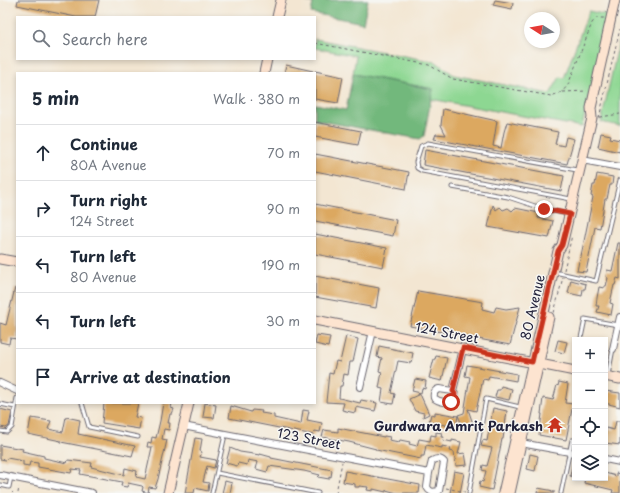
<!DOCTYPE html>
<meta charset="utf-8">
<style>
body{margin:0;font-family:"Playpen Sans",sans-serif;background:#f6f6f7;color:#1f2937}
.controls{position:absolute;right:12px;bottom:12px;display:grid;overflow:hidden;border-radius:0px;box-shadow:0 2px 6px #0003}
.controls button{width:36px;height:36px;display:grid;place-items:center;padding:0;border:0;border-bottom:1px solid #e0e1e3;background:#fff;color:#1f2937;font:20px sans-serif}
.compass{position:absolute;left:524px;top:12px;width:36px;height:36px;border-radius:50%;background:#fff;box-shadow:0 2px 6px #0003;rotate:281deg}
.stop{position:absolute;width:12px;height:12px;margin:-9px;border:3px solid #c8321e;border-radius:50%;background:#fff}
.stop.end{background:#c8321e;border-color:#fff;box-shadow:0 1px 4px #0008}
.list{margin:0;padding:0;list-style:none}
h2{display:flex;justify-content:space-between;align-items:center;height:52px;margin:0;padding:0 16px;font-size:17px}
h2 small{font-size:13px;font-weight:400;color:#747a83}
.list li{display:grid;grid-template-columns:26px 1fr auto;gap:12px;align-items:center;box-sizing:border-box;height:56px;padding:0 16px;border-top:1px solid #e0e1e3}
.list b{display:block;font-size:15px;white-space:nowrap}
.list p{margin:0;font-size:13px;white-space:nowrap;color:#747a83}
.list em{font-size:13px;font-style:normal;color:#747a83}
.icon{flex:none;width:22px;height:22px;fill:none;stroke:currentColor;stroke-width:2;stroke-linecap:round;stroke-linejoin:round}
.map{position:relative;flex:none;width:620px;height:493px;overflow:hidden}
.search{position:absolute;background:#fff;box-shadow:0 2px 6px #0003;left:16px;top:16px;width:300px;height:44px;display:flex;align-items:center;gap:10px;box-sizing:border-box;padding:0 14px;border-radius:0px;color:#747a83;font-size:15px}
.panel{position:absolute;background:#fff;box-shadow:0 2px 6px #0003;left:16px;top:72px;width:300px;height:332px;border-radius:0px}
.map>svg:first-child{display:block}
</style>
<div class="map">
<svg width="620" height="493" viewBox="0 0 620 493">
<rect width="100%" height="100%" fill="#f6f6f2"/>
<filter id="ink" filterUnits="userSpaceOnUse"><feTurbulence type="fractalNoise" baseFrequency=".025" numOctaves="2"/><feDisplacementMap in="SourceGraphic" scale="8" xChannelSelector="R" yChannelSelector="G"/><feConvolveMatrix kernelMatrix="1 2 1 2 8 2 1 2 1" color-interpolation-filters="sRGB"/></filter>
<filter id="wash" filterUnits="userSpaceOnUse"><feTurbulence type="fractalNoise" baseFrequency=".012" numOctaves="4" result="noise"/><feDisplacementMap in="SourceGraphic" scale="16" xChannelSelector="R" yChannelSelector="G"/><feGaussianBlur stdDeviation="0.9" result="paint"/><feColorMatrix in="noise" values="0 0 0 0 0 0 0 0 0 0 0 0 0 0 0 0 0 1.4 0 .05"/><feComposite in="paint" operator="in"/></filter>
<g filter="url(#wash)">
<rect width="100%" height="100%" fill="#f3e6d2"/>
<!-- green -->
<path fill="#8dd792" stroke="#587c66" d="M589,11L607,15L582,127L431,99L433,89L353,74L356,56L315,48V39L436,62L454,75L550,94L560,77L564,78Z
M620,37V126L601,122Z"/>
<!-- forest -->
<path fill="#72b87c" stroke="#4a6d5c" d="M299,0H368L363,23L311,13L313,3Z
M353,74L433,89L424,136L420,139L315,120V104L346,110Z"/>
<g id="blocks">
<!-- building -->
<path fill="#dca861" d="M18,0H99L95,17H76L17,5Z
M495,0L513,3L512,9L493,5Z
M286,65L313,71L312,73H284Z
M315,71L343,77L338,103L315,99Z
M443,109L497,121L493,146L501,148L504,132L507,122L558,132L555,144L564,146L566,137L574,139L567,164L434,139L436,134L446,135L441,125Z
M315,122L361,131L358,145L315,137Z
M601,133L611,135L610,138L620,140V152L598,147Z
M425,150L564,176L561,191L423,165Z
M315,154L409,172L406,189L315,171Z
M597,174L613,177L612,185H610L607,199H605L600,228L595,227L586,272L577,271L579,261H580L593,197L591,196L593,185H595Z
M315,204L396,220L393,236L315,221Z
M493,205L496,210L500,207L503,210L508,208L512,211L515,208L539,213L538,218L553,221L549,238L488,227Z
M315,234L387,248L383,267L315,254Z
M618,243H620V279L617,278L615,285H614L610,303L613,304L611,315L597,312L599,306H596L597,298L599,287L604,288V286H606L608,278L606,277L607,270L612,271Z
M315,276L379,288L376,308L315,297Z
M571,280L586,284L585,289H583L582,296L568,293Z
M15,288H17V339L10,338L9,344L0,342V323L6,325Z
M418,291L483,302L482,309L494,312L496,307L506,309L520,307L510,345L410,326Z
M317,335L330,337L328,347L315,344Z
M346,336L358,339L353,362H350L348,375L344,374L342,386H340L339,398L360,403L361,400L377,403L375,411L356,407L355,413L342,410L344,403L326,402L329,373L333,374L336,361L340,362Z
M558,340L567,342L564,353L555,351Z
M379,346L413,353L411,363L398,361L391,393L395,394L393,404L381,402L383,389L379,388L382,372L379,371L382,358L377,357Z
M436,356L447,358L442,381L429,378L434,359H435Z
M467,365L517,374L516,381L489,376L488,380L483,379L476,411L468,409L473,424L463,428L458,415L464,413L470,377L465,376Z
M415,379L426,381L425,389L422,388L421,393L412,391Z
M559,382L568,384L565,403L573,404L566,440L539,435L542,414H541L543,398L553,400L557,385L558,386Z
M501,386L512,389L509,400L495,397L497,390H500Z
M605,391L620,393V407L605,403Z
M420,394L429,414L423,417L424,413L415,411L409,399Z
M104,403H138L135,417L141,418L139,429L102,423Z
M163,403H172L171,408L174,409L172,414H170L168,423H170L169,430L164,429L162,439L167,440L158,479L155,488L149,487L148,493L142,491L143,487L142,486L128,483L127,487L121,486L122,482L80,474L81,470L72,469L71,473L38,467V463L30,462L29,466L23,465V461L7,458L6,460L0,459V445L23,449L22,451L44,456V458L67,463L68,460L92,463L91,467L124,475L125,468L137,471L136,477L145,479L152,447H147L148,442L151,443L152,437L156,438L160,421Z
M205,403L216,405L214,418L203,417Z
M231,406L251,412L252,410L262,411L261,413L274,415V418L301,424L303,410L309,411L307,420L322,423L320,432L315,431L314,435L229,418Z
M493,408L507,411L503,439H502L492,490L479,487L480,481L483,482L486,471L482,470L483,465L487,466L492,448L481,446L483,440L487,441Z
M0,409L12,412L9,426L6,428L0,427Z
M435,412L458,416L456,427L429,422L431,414L435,415Z
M66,417L80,420L78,434L135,446L132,456L61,442V441L28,434L31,418L51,421L48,429L63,432Z
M616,421H620V445L605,443L606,428L614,430Z
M338,428L384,437V436L390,437L389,440L399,442L400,440L410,442L409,444L417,446L419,439L430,441L431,435L436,436V432L442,433L441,437H444L443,440L452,442V440L461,442L458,454L465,453L467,465L456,466L454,452L450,451L451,448L442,446V448L426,445L424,456H421V459L376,450V449L349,442L322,437L324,430L338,432Z
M195,438L202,439L200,451L202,452L200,457L216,460L214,468L207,466L203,482L209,483L208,491L195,488L194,493H185Z
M230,448L240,452L260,455V454L271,457V458L332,470L331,477L329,476V479L318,477L320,475L304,471L269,466L267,472L256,469L258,462L248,460L247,465L238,463L237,466L226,463Z
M530,454L538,456L535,471L527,469Z
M573,460H575V477L570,476Z
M345,471L420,485L419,493H397L386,490V492L373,489V491L367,490L368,487L359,486V487H355V484L343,482Z
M454,471L464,473L460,493H450Z
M605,473L616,476V473L620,474V493H612L613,490L584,483L585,478H605Z
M225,481L232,483L230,493H222Z
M538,488L554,491V493H537Z"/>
</g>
</g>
<g filter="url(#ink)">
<use href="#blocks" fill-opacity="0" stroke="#6b6770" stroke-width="1"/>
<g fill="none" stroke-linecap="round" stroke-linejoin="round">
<defs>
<path id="lane" d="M452,187L508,197L544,209L568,214
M571,199L422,171L417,168L416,162L421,146L428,143L577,170
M559,273L596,281L620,180
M581,338L585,319L618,325
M608,375L613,349
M82,403L89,427L138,437
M0,404L15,407
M0,431L7,432L12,427L17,398
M217,473L318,493
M0,485L9,487L11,477
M212,493L225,435
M469,493L486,399L520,407
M561,493L572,440H574"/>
<path id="street" d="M582,160L620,167
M613,349L620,317
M0,383L17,391
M360,387L373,331
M439,389L453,391L456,396L454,400C449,404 439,402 434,398C433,393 435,390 439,389Z
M453,391L463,349
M183,426L429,473L427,487L429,490L432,492L439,491L444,462C440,458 437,458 432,461L429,473
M521,443L575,453
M605,459L620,462
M0,475L92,493"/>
<path id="secondary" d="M277,17L281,0
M264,73L267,59
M0,259L17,262
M315,320L575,371
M605,376L620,379
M168,493L189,403
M503,493L558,251L562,245L592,118L591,108L615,0
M510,493L549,317"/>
</defs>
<!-- lane casing -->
<use href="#lane" stroke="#6b6770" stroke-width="5"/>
<!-- street casing -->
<use href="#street" stroke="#6b6770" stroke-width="8"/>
<!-- secondary casing -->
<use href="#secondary" stroke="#6b6770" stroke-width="11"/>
<!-- path -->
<path stroke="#6b6770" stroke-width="1" stroke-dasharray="3 3" stroke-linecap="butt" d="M315,43L429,65L453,79L551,96L562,92L568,85L592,23L596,18H604
M563,92L587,91
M600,117L620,114
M599,118L620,29
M564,270L572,235
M554,313L563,277
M446,488L465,492
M12,493L13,492
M18,493L19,487
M336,493L342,462"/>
<!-- lane -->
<use href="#lane" stroke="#fff" stroke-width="3"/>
<!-- street -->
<use href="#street" stroke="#fff" stroke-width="6"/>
<!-- secondary -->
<use href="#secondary" stroke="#fde4d0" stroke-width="9"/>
</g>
</g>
<g fill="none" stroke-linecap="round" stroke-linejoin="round" filter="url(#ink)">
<!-- route -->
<path stroke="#c8321e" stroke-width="5" d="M451,402L455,399V394L453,391L463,348L532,362L558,251L562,245L570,214L544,209"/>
</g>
<!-- icons -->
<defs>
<symbol id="temple-bare" viewBox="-9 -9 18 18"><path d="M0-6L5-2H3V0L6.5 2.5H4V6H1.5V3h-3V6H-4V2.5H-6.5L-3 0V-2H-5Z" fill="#c8321e" stroke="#f6f6f2" stroke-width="2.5" paint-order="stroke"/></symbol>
</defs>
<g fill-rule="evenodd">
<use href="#temple-bare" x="544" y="414" width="22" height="22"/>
</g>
<g text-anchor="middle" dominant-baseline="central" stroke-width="3" stroke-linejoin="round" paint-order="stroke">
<!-- street labels -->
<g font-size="13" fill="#22223b" stroke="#f6f6f2">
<text transform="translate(532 307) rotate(-77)">80 Avenue</text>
<text transform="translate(447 332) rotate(11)">124 Street</text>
<text transform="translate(309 438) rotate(11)">123 Street</text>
</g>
<!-- poi labels -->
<g font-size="13" font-weight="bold" fill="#22223b" stroke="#f6f6f2" text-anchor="end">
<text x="543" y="425">Gurdwara Amrit Parkash</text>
</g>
</g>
</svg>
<div class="controls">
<button>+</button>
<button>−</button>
<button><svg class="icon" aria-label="locate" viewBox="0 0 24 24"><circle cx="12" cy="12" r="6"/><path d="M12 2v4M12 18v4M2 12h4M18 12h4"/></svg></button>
<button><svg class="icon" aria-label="layers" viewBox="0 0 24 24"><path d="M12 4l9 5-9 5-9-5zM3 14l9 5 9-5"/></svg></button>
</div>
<svg class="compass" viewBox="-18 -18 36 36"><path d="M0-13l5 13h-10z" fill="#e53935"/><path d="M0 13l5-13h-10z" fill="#747a83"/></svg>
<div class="stop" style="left:451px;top:402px"></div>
<div class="stop end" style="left:544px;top:209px"></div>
<div class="search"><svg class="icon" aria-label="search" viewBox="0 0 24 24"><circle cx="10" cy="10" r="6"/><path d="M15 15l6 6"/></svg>Search here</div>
<section class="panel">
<h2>5 min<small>Walk · 380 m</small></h2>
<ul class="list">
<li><svg class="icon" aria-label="ahead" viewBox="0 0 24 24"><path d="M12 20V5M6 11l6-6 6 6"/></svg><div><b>Continue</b><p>80A Avenue</p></div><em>70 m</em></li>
<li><svg class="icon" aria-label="right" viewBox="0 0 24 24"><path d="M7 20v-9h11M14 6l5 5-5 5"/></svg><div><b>Turn right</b><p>124 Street</p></div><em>90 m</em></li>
<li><svg class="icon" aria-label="left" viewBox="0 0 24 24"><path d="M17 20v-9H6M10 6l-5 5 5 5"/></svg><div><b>Turn left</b><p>80 Avenue</p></div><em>190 m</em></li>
<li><svg class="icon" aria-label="left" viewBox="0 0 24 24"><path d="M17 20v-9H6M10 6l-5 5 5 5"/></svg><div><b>Turn left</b></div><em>30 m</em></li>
<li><svg class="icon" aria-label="arrive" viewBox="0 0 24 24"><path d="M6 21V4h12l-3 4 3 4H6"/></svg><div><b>Arrive at destination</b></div></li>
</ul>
</section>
</div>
